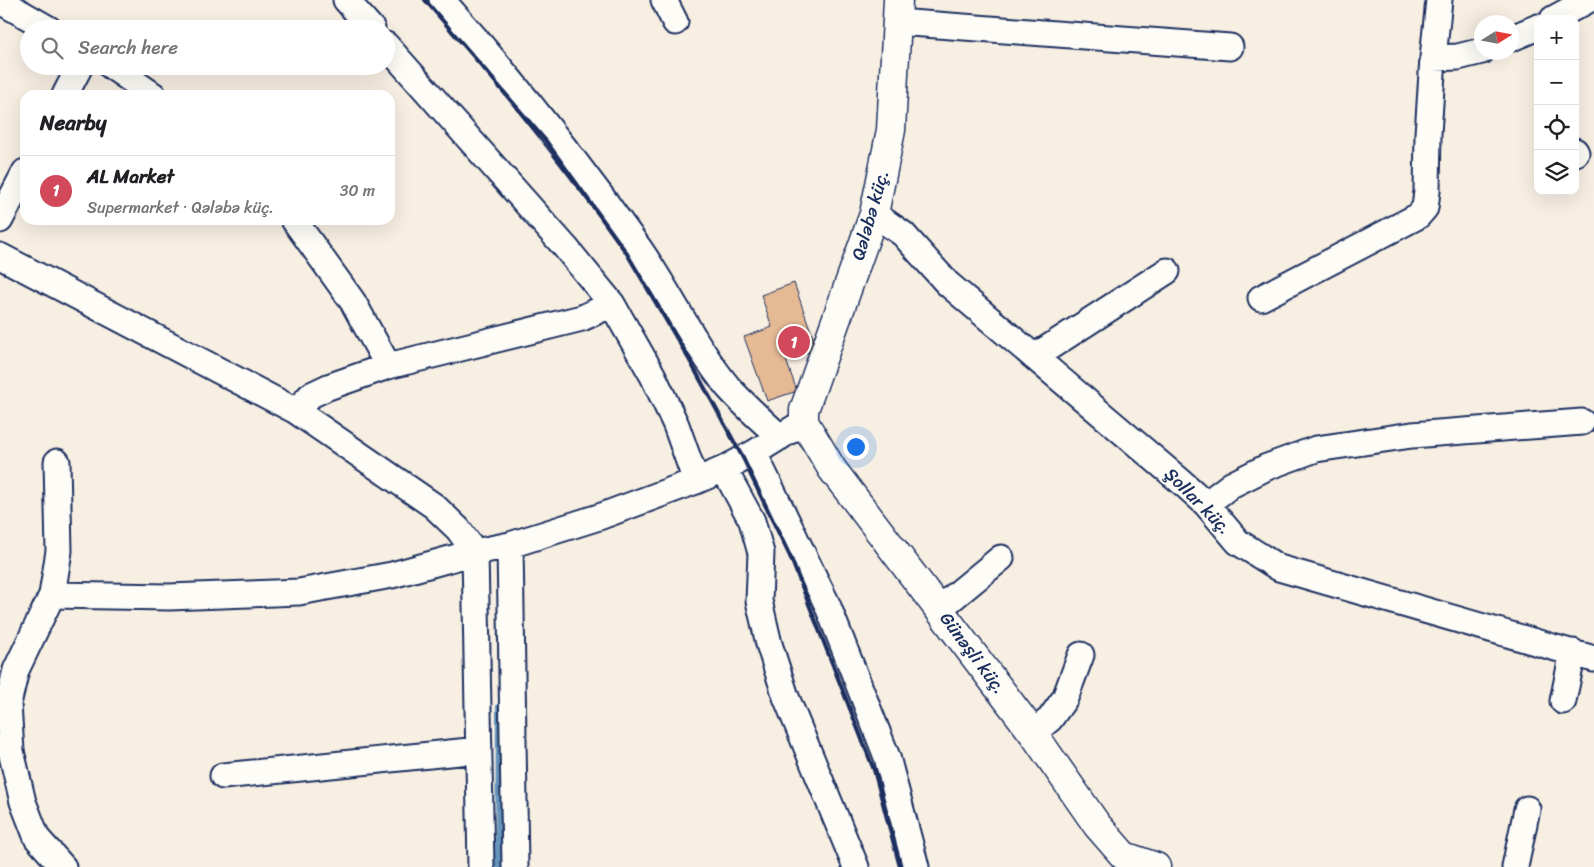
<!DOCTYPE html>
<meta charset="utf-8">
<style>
body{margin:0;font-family:Sriracha,sans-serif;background:#f2f2f2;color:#202124}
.controls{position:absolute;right:15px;top:15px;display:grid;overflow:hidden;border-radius:10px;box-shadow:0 5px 20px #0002}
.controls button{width:45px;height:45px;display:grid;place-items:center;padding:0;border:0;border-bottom:1px solid #e0e0e0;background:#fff;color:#202124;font:25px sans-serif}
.compass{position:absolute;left:1474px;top:15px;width:45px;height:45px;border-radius:50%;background:#fff;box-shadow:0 5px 20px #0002;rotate:79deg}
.you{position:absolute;left:855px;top:446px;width:18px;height:18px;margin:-12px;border:4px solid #fff;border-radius:50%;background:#1a73e8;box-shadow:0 0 0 8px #1a73e833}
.badge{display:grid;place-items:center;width:32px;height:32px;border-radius:50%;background:#d1495b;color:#fff;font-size:16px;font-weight:700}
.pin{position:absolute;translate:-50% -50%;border:2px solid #fff;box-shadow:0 1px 5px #0006}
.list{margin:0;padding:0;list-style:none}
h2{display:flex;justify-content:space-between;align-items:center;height:65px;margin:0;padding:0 20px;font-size:21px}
h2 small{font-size:16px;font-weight:400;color:#757577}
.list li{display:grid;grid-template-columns:32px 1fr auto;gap:15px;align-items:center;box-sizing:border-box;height:70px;padding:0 20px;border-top:1px solid #e0e0e0}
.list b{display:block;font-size:19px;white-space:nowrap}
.list p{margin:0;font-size:16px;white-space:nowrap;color:#757577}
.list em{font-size:16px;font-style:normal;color:#757577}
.icon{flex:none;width:28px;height:28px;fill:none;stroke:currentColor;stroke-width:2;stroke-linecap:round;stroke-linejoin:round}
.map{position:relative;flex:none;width:1594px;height:867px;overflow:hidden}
.search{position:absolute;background:#fff;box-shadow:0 5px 20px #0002;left:20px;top:20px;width:375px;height:55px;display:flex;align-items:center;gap:12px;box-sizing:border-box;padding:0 18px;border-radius:28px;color:#757577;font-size:19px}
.panel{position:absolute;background:#fff;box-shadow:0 5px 20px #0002;left:20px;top:90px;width:375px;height:135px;border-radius:15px}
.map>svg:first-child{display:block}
</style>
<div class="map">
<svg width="1594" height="867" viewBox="0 0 1594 867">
<rect width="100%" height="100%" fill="#f8efe3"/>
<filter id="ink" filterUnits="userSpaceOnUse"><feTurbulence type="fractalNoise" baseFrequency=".02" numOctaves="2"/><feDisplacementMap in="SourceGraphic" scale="10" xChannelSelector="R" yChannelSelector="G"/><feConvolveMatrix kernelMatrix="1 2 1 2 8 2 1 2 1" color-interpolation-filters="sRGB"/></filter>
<g filter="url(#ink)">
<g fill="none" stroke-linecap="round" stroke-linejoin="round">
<!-- stream -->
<path stroke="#6694bb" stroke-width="8" d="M499,867L500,707"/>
</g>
<!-- building -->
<path fill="#e4b994" stroke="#1b2f5e" d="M794,283L817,349L786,360L797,391L767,401L744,337L772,327L761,295Z"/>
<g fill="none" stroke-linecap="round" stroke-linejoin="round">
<defs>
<path id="minor" d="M346,0L372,29
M442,0C512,79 577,161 638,247C670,292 693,344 728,387C744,405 762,421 780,437
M664,0L675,22
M1439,0L1433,58L1458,57L1482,51
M0,1L49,29
M1553,19L1588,0
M897,22L1230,47
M1512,38L1538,27
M386,45L566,248L612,304L653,376L676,425L696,481
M111,66L153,95
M65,95L80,66
M1575,151L1576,153
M874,214L903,234L947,283L1185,485L1206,504L1238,542L1279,568L1594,659
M0,220L25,172
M294,220L353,302L388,366
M0,256L296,411L434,506L458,529L475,552L481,867
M1261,298L1418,216L1425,208L1427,191L1428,134L1433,58
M1034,357L1167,271
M296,411L311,395L328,387L388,366L582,318L612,304
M754,453L827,604L887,757L916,867
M57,462L59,551L52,595L16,670L8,704L11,751L23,802L37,838L63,867
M724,469L752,521L761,553L759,601L769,644L786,697L856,867
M1206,504L1231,485L1267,467L1316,449L1412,435L1582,422
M510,545L515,867
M52,595L169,597L299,592L392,575L475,552L510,545L599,517L696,481L724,469L754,453L804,422
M939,609L1001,558
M1563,701L1573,652
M1033,733L1050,719L1065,698L1081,655
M223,776L479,750
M1515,867L1527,809"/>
<path id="tertiary" d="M898,0L891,130L874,214L804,410V422L832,469L1033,733L1097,825L1124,856L1156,867"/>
</defs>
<!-- minor casing -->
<use href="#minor" stroke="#1b2f5e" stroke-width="29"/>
<!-- tertiary casing -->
<use href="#tertiary" stroke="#1b2f5e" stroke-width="31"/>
<!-- minor -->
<use href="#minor" stroke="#fdfcf7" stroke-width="25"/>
<!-- tertiary -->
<use href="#tertiary" stroke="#fdfcf7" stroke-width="28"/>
<!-- rail -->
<path stroke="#1b2f5e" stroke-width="4" d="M425,0L546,141L626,252L690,361L743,458L790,556L874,770L900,867"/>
</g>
</g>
<g text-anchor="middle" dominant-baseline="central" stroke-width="4" stroke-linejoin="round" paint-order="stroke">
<!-- street labels -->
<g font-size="18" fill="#1b2f5e" stroke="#fdfcf7">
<text transform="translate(870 215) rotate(-74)">Qələbə küç.</text>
<text transform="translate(1198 501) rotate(45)">Şollar küç.</text>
<text transform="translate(973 653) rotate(53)">Günəşli küç.</text>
</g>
</g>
</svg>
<div class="controls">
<button>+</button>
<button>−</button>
<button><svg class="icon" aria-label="locate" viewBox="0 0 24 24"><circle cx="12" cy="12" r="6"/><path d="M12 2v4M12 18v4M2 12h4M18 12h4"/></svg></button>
<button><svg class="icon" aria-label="layers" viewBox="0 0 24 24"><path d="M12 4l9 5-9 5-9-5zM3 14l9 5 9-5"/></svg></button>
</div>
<svg class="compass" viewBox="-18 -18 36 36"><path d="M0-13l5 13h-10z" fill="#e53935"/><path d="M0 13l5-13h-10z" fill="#757577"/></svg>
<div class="you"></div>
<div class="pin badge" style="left:794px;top:342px">1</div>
<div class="search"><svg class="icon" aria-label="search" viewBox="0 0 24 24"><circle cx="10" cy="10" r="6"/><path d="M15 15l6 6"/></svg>Search here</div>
<section class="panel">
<h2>Nearby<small></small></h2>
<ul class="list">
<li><span class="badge">1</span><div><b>AL Market</b><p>Supermarket · Qələbə küç.</p></div><em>30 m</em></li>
</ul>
</section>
</div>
